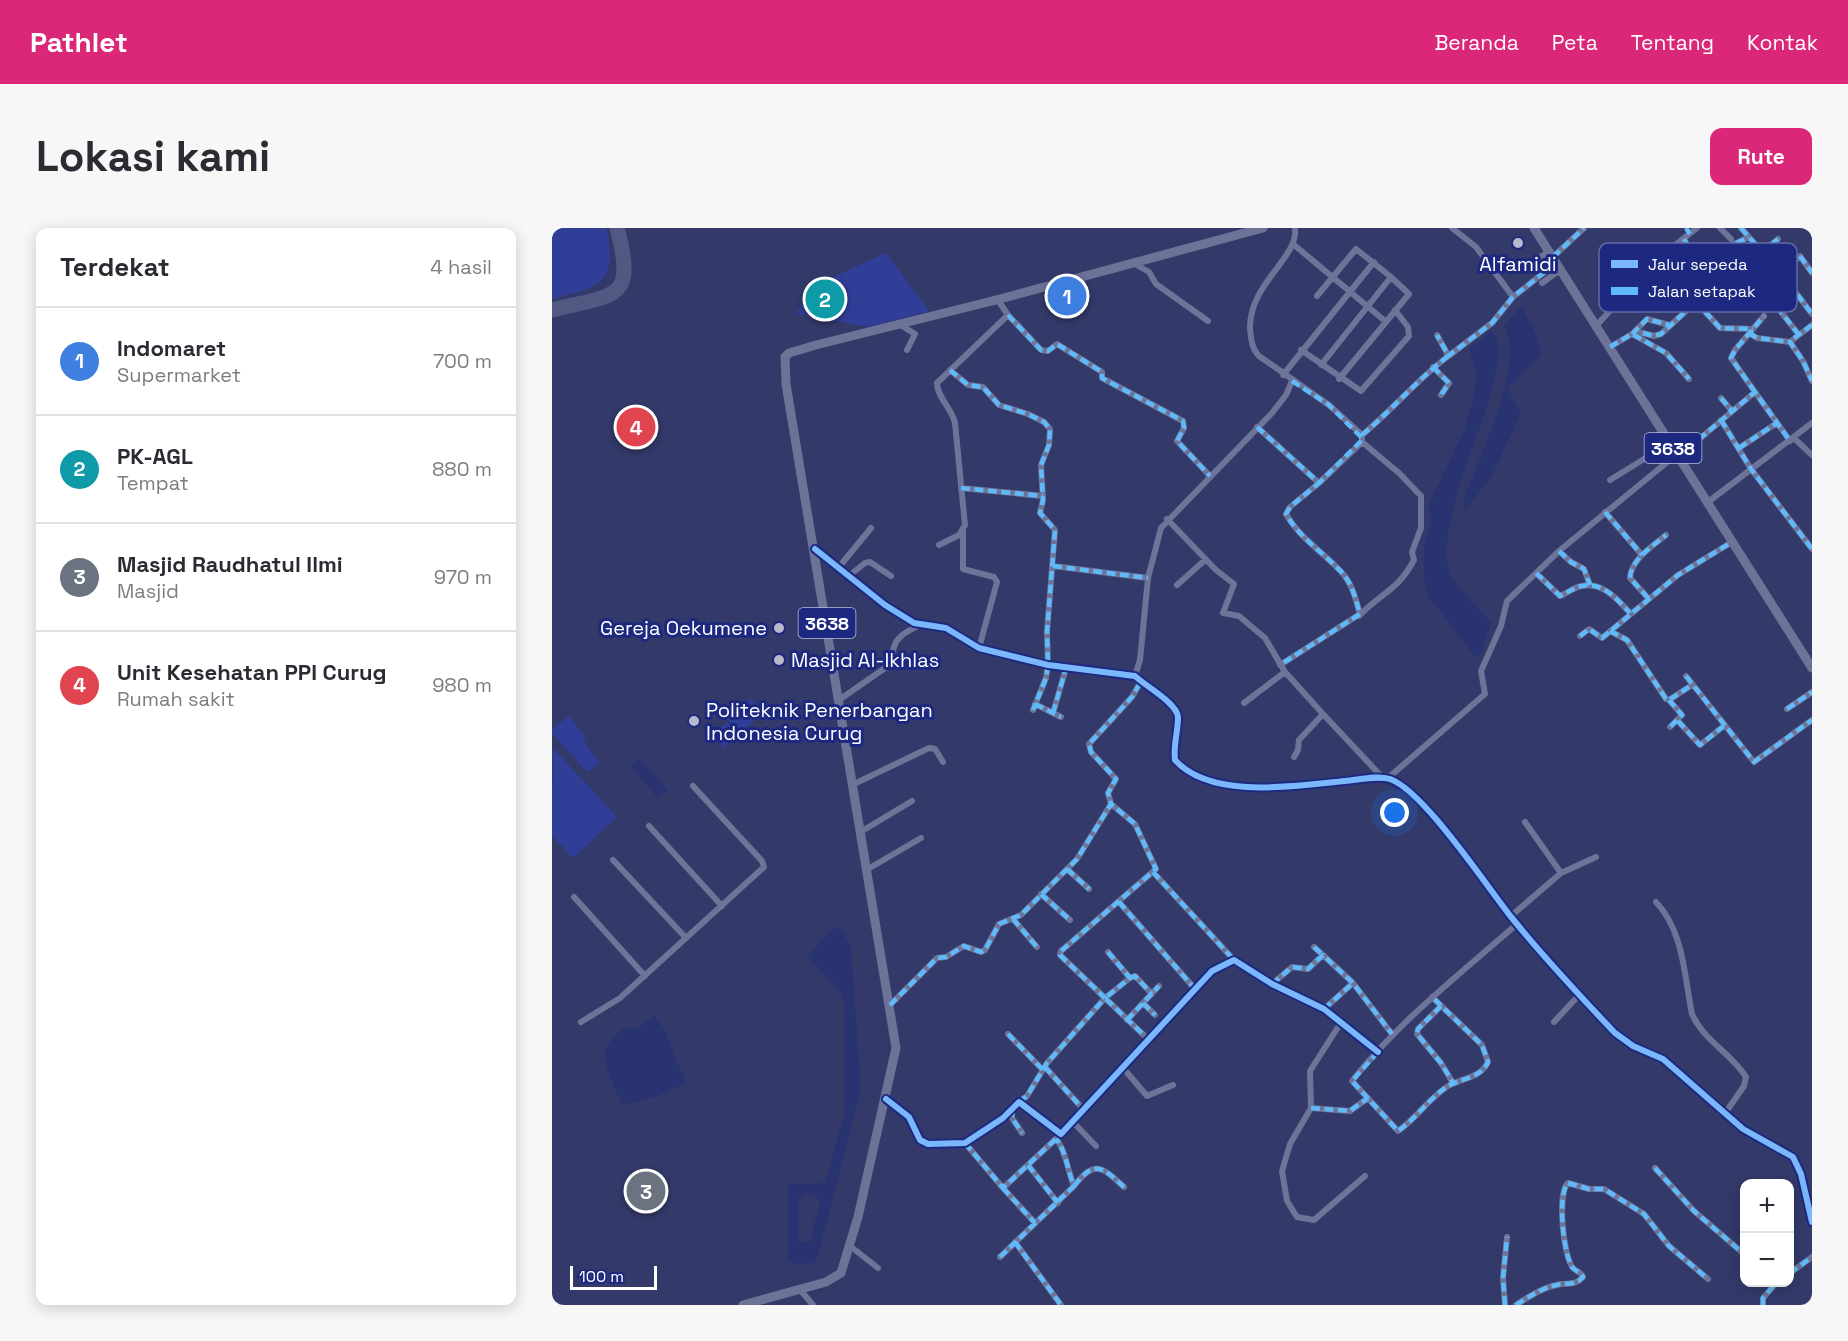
<!DOCTYPE html>
<html lang="id">
<meta charset="utf-8">
<style>
body{margin:0;font-family:"Space Grotesk",sans-serif;background:#f7f7f7;color:#2b2b33}
.controls{position:absolute;right:18px;bottom:18px;display:grid;overflow:hidden;border-radius:12px;box-shadow:0 3px 15px #0003}
.controls button{width:54px;height:54px;display:grid;place-items:center;padding:0;border:0;border-bottom:2px solid #e1e1e2;background:#fff;color:#2b2b33;font:30px sans-serif}
.scale{position:absolute;left:18px;bottom:15px;width:87px;box-sizing:border-box;padding-left:6px;border:3px solid #fff;border-top:0;font-size:16px;line-height:21px;white-space:nowrap;color:#fff;-webkit-text-stroke:4px #1d2980;paint-order:stroke}
.you{position:absolute;left:843px;top:585px;width:21px;height:21px;margin:-15px;border:4px solid #fff;border-radius:50%;background:#1a73e8;box-shadow:0 0 0 9px #1a73e833}
.badge{display:grid;place-items:center;width:39px;height:39px;border-radius:50%;background:#db2777;color:#fff;font-size:20px;font-weight:700}
.pin{position:absolute;translate:-50% -50%;border:3px solid #fff;box-shadow:0 2px 6px #0006}
.list{margin:0;padding:0;list-style:none}
h2{display:flex;justify-content:space-between;align-items:center;height:78px;margin:0;padding:0 24px;font-size:26px}
h2 small{font-size:20px;font-weight:400;color:#7c7c81}
.list li{display:grid;grid-template-columns:39px 1fr auto;gap:18px;align-items:center;box-sizing:border-box;height:108px;padding:0 24px;border-top:2px solid #e1e1e2}
.list b{display:block;font-size:22px;white-space:nowrap}
.list p{margin:0;font-size:20px;white-space:nowrap;color:#7c7c81}
.list em{font-size:20px;font-style:normal;color:#7c7c81}
.map{position:relative;flex:none;width:1260px;height:1077px;overflow:hidden;border-radius:12px}
header{display:flex;align-items:center;gap:36px;box-sizing:border-box;height:84px;padding:0 30px;background:#db2777;color:#fff}
header strong{font-size:28px}
nav{display:flex;gap:33px;margin-inline-start:auto;font-size:21px}
.intro{display:flex;align-items:center;justify-content:space-between;box-sizing:border-box;height:144px;padding:0 36px}
h1{margin:0;font-size:42px}
.button{padding:15px 27px;border-radius:12px;background:#db2777;color:#fff;font-size:21px;font-weight:700}
main{display:flex;gap:36px;padding:0 36px}
aside{flex:1;background:#fff;border-radius:12px;box-shadow:0 3px 15px #0003}
.map>svg:first-child{display:block}
</style>
<header>
<strong>Pathlet</strong>
<nav><a>Beranda</a><a>Peta</a><a>Tentang</a><a>Kontak</a></nav>
</header>
<div class="intro"><h1>Lokasi kami</h1><a class="button">Rute</a></div>
<main>
<aside>
<h2>Terdekat<small>4 hasil</small></h2>
<ul class="list">
<li><span class="badge" style="background:#3f7fe0">1</span><div><b>Indomaret</b><p>Supermarket</p></div><em>700 m</em></li>
<li><span class="badge" style="background:#0f9aa8">2</span><div><b>PK-AGL</b><p>Tempat</p></div><em>880 m</em></li>
<li><span class="badge" style="background:#6b7280">3</span><div><b>Masjid Raudhatul Ilmi</b><p>Masjid</p></div><em>970 m</em></li>
<li><span class="badge" style="background:#e0444e">4</span><div><b>Unit Kesehatan PPI Curug</b><p>Rumah sakit</p></div><em>980 m</em></li>
</ul>
</aside>
<div class="map">
<svg width="1260" height="1077" viewBox="0 0 1260 1077">
<rect width="100%" height="100%" fill="#333a6a"/>
<!-- green -->
<path fill="#303e98" d="M0,0H54C67,56 48,58 0,71Z
M334,25L377,83L317,99L245,86L255,61Z
M199,471L211,485L188,505L176,492Z
M17,488L34,510L31,513L48,535L35,544L0,505V501Z
M175,494L186,507L172,520L160,507Z
M1,520L65,589L21,630L0,608Z"/>
<!-- water -->
<path fill="#293372" fill-rule="evenodd" d="M969,78L983,104L990,124L987,130L955,160L969,185L939,249L914,282L911,281L913,269C926,233 975,129 952,98Z
M939,103C975,132 871,291 900,351L939,395L929,426L924,430L877,369L872,352V316L879,294L877,276L912,203L922,167L924,146L917,121Z
M87,530L116,562L106,570L78,538Z
M288,699L299,719L309,862L265,1031L261,1035L243,1036L236,1032V959L239,956L273,955L292,887V772L290,766L255,728L281,701ZM254,966L263,967L268,974L258,1013L248,1015L246,1013L247,970Z
M103,788L112,801L134,855L102,869L70,877L54,839L53,820L68,802L86,799Z"/>
<g fill="none" stroke-linecap="round" stroke-linejoin="round">
<!-- taxiway -->
<path stroke="#515881" stroke-width="15" d="M0,82C63,66 85,74 65,0"/>
<!-- minor -->
<path stroke="#6e7498" stroke-width="6" d="M743,0C747,30 697,55 698,101C699,111 700,121 707,128L777,177L810,207V214L767,255
M900,0L924,19L961,69
M1168,0L1179,11
M1189,0L1210,24L1201,32L1216,54
M1132,11L1156,55L1168,47
M741,16L833,93
M1172,21L1197,9
M1210,24L1226,11
M1001,29L1032,0
M583,36L597,44L604,56L656,93
M978,37L997,23
M1135,44L1150,61
M1229,45L1260,86
M990,55L1008,42
M765,68L804,21L839,49L769,137
M1144,74L1168,100L1201,101
M456,87L489,122L496,123L505,116L550,144V150L631,193L632,200L625,213L658,248
M347,96L363,106L355,122
M1045,97L1103,33L1145,0
M1083,103L1102,108L1109,106L1144,74L1146,65L1156,55
M1083,103L1095,91L1117,97
M1197,105L1205,110L1238,114L1251,133L1260,153
M1247,107L1211,61L1248,28L1260,45
M1238,114L1260,97
M1058,119L1080,106L1114,125L1137,151
M749,122L809,163L857,108L856,99L843,82
M895,129L940,95L961,69L1004,35
M881,139L897,155L889,167
M398,142L416,157L431,159L447,177L476,186L492,194L498,201L497,217L489,237L491,272L488,285L503,302L495,404L496,437L494,450L481,482
M731,147L822,34
M787,151L857,66L839,49
M1203,164L1179,130L1183,122L1212,88
M1169,170L1180,183
M1169,192L1199,241L1260,321
M705,199L767,255L738,279L734,286C748,311 774,326 792,347C801,358 804,373 808,386L728,437
M810,207C840,182 864,153 895,129V125L885,107
M1243,211L1260,227
M1187,220L1225,195
M1126,229L1203,164L1238,213
M1058,252L1118,215
M409,260L491,268
M1156,274L1260,195
M1053,284L1090,327
M615,291L664,342L682,356L671,385L687,388L713,410L733,444L771,486L747,512L746,522L742,529
M411,304V341L442,349L445,354L427,420
M387,317L407,307L413,297L403,195C400,181 385,169 385,155L456,87L448,75L444,72
M263,321L333,377L362,395L394,400L427,420L496,437L583,448C593,458 625,475 626,489C626,504 621,518 623,532C659,572 744,558 793,553C806,552 825,547 838,551C872,563 935,659 960,690C992,730 1028,768 1063,805L1081,818L1111,831L1191,901L1241,929L1249,946L1260,994
M1007,323L1019,334L1032,341L1038,357
M501,338L596,350
M287,339L319,300
M984,345L1008,368C1016,365 1022,359 1030,358C1050,353 1066,372 1078,385
M298,347L313,335L318,334L339,348
M625,357L653,332
M1096,370L1078,350C1079,331 1101,318 1114,307
M807,388C829,364 845,364 862,332L860,324L869,300V268L847,245L810,214
M1058,403L1075,412L1114,471L1117,472L1140,457
M1028,408L1037,401L1050,410L1126,347L1180,314
M583,448L588,432L596,350L609,300L720,185L734,167L740,153
M1134,448L1202,534L1260,492
M287,472L336,438C342,431 339,427 342,419C345,407 358,402 368,397
M1117,472L1130,487L1118,499
M692,475L733,444
M483,476L509,489
M1235,481L1260,464
M501,485L514,440
M771,486L830,549
M1126,493L1148,517L1173,497
M836,550L933,466L929,443L949,398L955,373L1007,323L1125,226
M302,556L377,520L383,521L391,534
M973,594L1009,645
M97,598L170,678
M310,603L360,573
M61,632L134,710
M316,641L369,610
M515,641L537,661
M601,644L682,732
M489,666L518,692
M22,669L93,748
M567,674L643,761
M1104,674C1132,704 1132,747 1140,786C1152,813 1179,825 1194,849L1192,858L1174,884
M959,688L1009,645L1044,629
M461,691L485,719
M762,719L771,727
M556,724L578,750L553,770L598,813
M578,750L583,748L600,766
M720,756L740,739L756,741L771,727L801,755L840,806
M880,769L930,817L936,834C929,850 910,850 896,858C877,870 864,891 846,903L800,853C847,793 908,746 965,696
M591,775L603,787
M338,777L385,730L394,729L412,718L429,724L433,722L447,696L469,687L525,631L559,576L556,565L564,551L539,524L537,516L580,469L588,455
M889,778L866,801L865,806L889,835L901,855
M772,781L801,755
M575,792L607,758
M29,794L68,770L212,639L210,633L141,558
M1002,794L1028,766
M788,796L758,843L759,880L738,916L730,943L735,973L745,989L762,992L813,948
M456,806L491,842
M493,839L531,881
M572,841L595,868L621,857
M334,871L357,889L368,912L376,916L413,915L451,890L467,874L509,906L660,743L682,732L720,756L772,781L826,824
M467,874L475,868L495,835L553,770L508,727L509,723L604,641L583,596L559,576
M759,880L798,883L816,870
M460,881V890L470,905
M521,894L544,918
M413,915L451,960L506,909
M476,937L506,975
M1103,940L1142,983L1192,1026
M522,958C543,931 550,939 572,959
M451,960L483,995
M463,1014L509,1077
M298,1018L326,1040
M448,1029L522,958C516,944 513,920 504,911
M1238,1045L1260,1029
M249,1063L261,1077
M953,1077L951,1050L955,1009
M964,1077C978,1068 991,1059 1009,1056C1018,1055 1024,1057 1031,1049C1029,1044 1025,1044 1021,1040C1011,1028 1005,965 1016,955L1037,961H1052L1092,986L1117,1018L1156,1051
M1211,1077V1070L1225,1054"/>
<!-- primary -->
<path stroke="#6d7396" stroke-width="9" d="M982,0L1260,440
M191,1077L274,1054L289,1045L306,989L344,820L234,156L233,129L237,125L264,117L444,72L711,0"/>
<!-- quiet -->
<path stroke="#60bafa" stroke-width="4.5" stroke-dasharray="9 4.5" stroke-linecap="butt" d="M1134,0L1138,6
M1189,0L1210,24L1201,32L1216,54
M1132,11L1156,55L1168,47
M1172,21L1197,9
M1210,24L1226,11
M1001,29L1032,0
M1135,44L1150,61
M1229,45L1260,86
M1144,74L1168,100L1201,101
M456,87L489,122L496,123L505,116L550,144V150L631,193L632,200L625,213L658,248
M1091,105L1102,108L1109,106L1144,74L1146,65L1156,55
M1197,105L1205,110L1238,114L1251,133L1260,153
M1080,106L1095,91L1117,97
M1247,107L1211,61L1248,28L1260,45
M1242,110L1260,97
M1058,119L1080,106L1114,125L1137,151
M895,129L940,95L961,69L1004,35
M881,139L897,155L889,167
M398,142L416,157L431,159L447,177L476,186L492,194L498,201L497,217L489,237L491,272L488,285L503,302L495,404L496,437L494,450L481,482
M740,153L777,177L811,211L767,255
M1203,164L1179,130L1183,122L1212,88
M1169,170L1180,183
M1169,192L1199,241L1260,321
M705,199L767,255L738,279L734,286C748,311 774,326 792,347C801,358 804,373 808,386L728,437
M810,207C840,182 864,153 895,129V125L885,107
M1187,220L1225,195
M1126,229L1203,164L1238,213
M409,260L491,268
M1053,284L1090,327
M1007,323L1019,334L1032,341L1038,357
M501,338L596,350
M984,345L1008,368C1016,365 1022,359 1030,358C1050,353 1066,372 1078,385
M1096,370L1078,350C1079,331 1101,318 1114,307
M1058,403L1075,412L1114,471L1117,472L1140,457
M1028,408L1037,401L1050,410L1126,347L1180,314
M1134,448L1202,534L1260,492
M1117,472L1130,487L1118,499
M483,476L509,489
M1235,481L1260,464
M501,485L514,440
M1126,493L1148,517L1173,497
M515,641L537,661
M601,644L682,732
M489,666L518,692
M567,674L643,761
M461,691L485,719
M762,719L771,727
M556,724L578,750L553,770L598,813
M578,750L583,748L600,766
M720,756L740,739L756,741L771,727L801,755L840,806
M591,775L603,787
M338,777L385,730L394,729L412,718L429,724L433,722L447,696L469,687L525,631L559,576L556,565L564,551L539,524L537,516L580,469L588,455
M889,778L866,801L865,806L889,835L901,855
M772,781L801,755
M575,792L607,758
M456,806L491,842
M826,824L800,853L846,903C864,891 877,870 896,858C910,850 929,850 936,834L930,817L880,769
M493,839L531,881
M467,874L475,868L495,835L553,770L508,727L509,723L604,641L583,596L559,576
M461,880L460,890L470,905
M759,880L798,883L816,870
M413,915L451,960L508,907
M476,937L506,975
M1103,940L1142,983L1192,1026
M522,958C543,931 550,939 572,959
M451,960L483,995
M463,1014L509,1077
M448,1029L522,958C516,944 513,920 504,911
M1238,1045L1260,1029
M953,1077L951,1050L955,1009
M964,1077C978,1068 991,1059 1009,1056C1018,1055 1024,1057 1031,1049C1029,1044 1025,1044 1021,1040C1011,1028 1005,965 1016,955L1037,961H1052L1092,986L1117,1018L1156,1051
M1211,1077V1070L1225,1054"/>
<defs>
<path id="cycleway" d="M263,321L333,377L362,395L394,400L427,420L496,437L583,448C593,458 625,475 626,489C626,504 621,518 623,532C659,572 744,558 793,553C806,552 825,547 838,551C872,563 935,659 960,690C992,730 1028,768 1063,805L1081,818L1111,831L1191,901L1241,929L1249,946L1260,994
M334,871L357,889L368,912L376,916L413,915L451,890L467,874L509,906L660,743L682,732L720,756L772,781L826,824"/>
</defs>
<!-- cycleway casing -->
<use href="#cycleway" stroke="#1d2980" stroke-width="10"/>
<!-- cycleway -->
<use href="#cycleway" stroke="#7ab7fb" stroke-width="6"/>
</g>
<!-- markers -->
<g fill="#b8bacb" stroke="#1d2980" stroke-width="2">
<circle cx="966" cy="15" r="6"/>
<circle cx="227" cy="400" r="6"/>
<circle cx="227" cy="432" r="6"/>
<circle cx="142" cy="493" r="6"/>
</g>
<g text-anchor="middle" dominant-baseline="central" stroke-width="6" stroke-linejoin="round" paint-order="stroke">
<!-- shield labels -->
<g fill="#1d2980" stroke="#bbbfd9" stroke-width="1.5">
<rect x="1092.5" y="205" width="57" height="30" rx="4.5"/>
<rect x="246.5" y="380" width="57" height="30" rx="4.5"/>
</g>
<g font-size="18" font-weight="bold" fill="#fff">
<text x="1121" y="220">3638</text>
<text x="275" y="395">3638</text>
</g>
<!-- poi labels -->
<g font-size="20" fill="#fff" stroke="#1d2980" text-anchor="start">
<text x="966" y="36" text-anchor="middle">Alfamidi</text>
<text x="215" y="400" text-anchor="end">Gereja Oekumene</text>
<text x="239" y="432">Masjid Al-Ikhlas</text>
<text x="154" y="482">Politeknik Penerbangan<tspan x="154" dy="23">Indonesia Curug</tspan></text>
</g>
</g>
<!-- legend -->
<rect x="1047" y="15" width="198" height="69" rx="9" fill="#1d2980" stroke="#6169a6" stroke-width="1.5"/>
<rect x="1059" y="32" width="27" height="8" fill="#7ab7fb"/>
<rect x="1059" y="59" width="27" height="8" fill="#60bafa"/>
<g font-size="16" fill="#fff">
<text x="1096" y="42">Jalur sepeda</text>
<text x="1096" y="69">Jalan setapak</text>
</g>
</svg>
<div class="controls">
<button>+</button>
<button>−</button>
</div>
<div class="scale">100 m</div>
<div class="you"></div>
<div class="pin badge" style="left:515px;top:68px;background:#3f7fe0">1</div>
<div class="pin badge" style="left:273px;top:71px;background:#0f9aa8">2</div>
<div class="pin badge" style="left:94px;top:963px;background:#6b7280">3</div>
<div class="pin badge" style="left:84px;top:199px;background:#e0444e">4</div>
</div>
</main>
